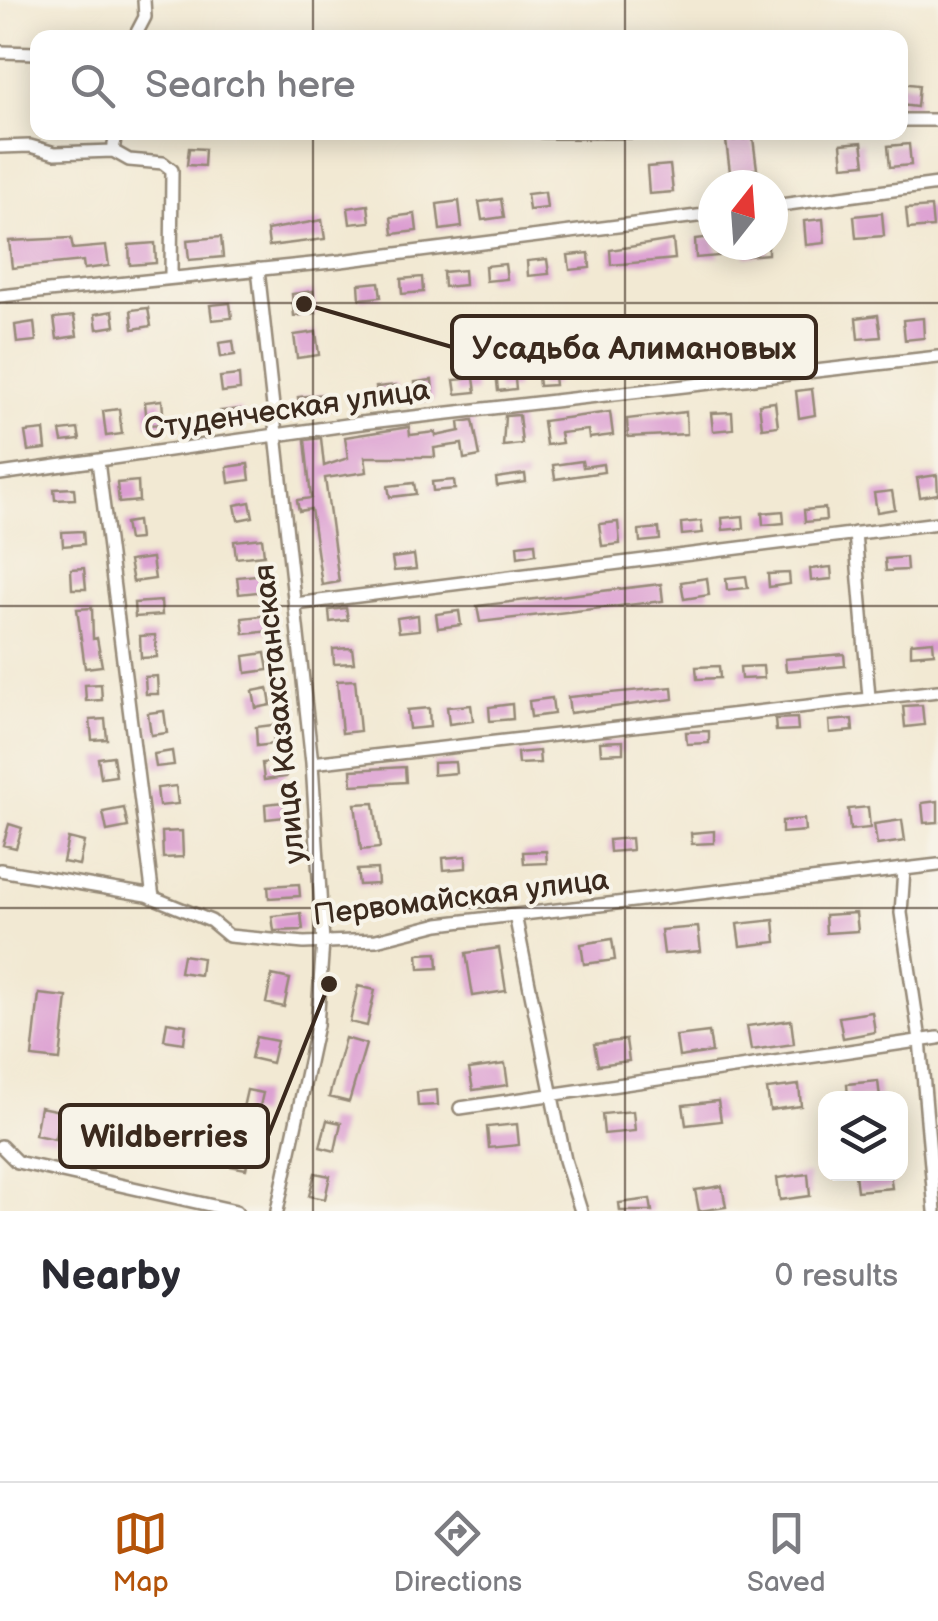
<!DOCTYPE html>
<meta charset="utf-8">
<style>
body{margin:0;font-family:"Balsamiq Sans",sans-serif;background:#f2f2f3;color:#2b2b33}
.controls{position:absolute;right:30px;bottom:30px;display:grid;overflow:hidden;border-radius:20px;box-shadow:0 5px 25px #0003}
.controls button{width:90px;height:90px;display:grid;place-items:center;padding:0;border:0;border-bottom:2px solid #e1e1e2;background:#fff;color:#2b2b33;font:50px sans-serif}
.compass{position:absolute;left:698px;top:170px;width:90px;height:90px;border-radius:50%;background:#fff;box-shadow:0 5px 25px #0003;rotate:17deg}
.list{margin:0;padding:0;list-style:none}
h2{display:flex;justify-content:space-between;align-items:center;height:130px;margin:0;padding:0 40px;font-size:42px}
h2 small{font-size:32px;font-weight:400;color:#7c7c81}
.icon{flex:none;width:55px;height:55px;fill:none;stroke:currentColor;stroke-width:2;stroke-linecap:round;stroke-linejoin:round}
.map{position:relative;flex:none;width:938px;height:1211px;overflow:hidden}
.search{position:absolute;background:#fff;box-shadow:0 5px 25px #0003;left:30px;right:30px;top:30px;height:110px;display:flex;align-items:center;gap:25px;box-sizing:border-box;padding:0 35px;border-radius:20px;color:#7c7c81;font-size:38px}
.sheet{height:270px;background:#fff}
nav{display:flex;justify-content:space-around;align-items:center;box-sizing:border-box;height:140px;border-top:2px solid #e1e1e2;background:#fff;font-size:28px;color:#7c7c81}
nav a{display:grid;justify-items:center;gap:5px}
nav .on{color:#b45309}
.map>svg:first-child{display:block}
</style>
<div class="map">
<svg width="938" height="1211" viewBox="0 0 938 1211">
<rect width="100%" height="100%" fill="#f7f3e8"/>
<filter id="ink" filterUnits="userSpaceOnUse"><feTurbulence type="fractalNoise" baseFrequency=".01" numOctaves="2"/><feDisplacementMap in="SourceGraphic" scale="20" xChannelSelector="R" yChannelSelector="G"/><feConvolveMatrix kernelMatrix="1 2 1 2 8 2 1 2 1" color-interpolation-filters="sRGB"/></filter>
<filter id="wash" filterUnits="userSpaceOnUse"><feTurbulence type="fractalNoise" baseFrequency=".0048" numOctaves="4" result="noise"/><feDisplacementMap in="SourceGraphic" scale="40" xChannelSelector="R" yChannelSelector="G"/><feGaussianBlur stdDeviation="2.25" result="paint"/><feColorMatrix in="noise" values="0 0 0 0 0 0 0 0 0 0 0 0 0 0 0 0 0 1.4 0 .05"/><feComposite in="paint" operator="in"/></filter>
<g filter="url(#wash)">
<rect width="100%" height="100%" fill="#f2e9d3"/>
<g id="blocks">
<!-- building -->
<path fill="#dc9ed2" d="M900,83L919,85L917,107L900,105Z
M753,138L757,169L730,172L726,141Z
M862,142L865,164L843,166L841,144Z
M909,144L911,165L890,167L888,146Z
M189,148L205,149L204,166L187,165Z
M670,165L673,192L649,194L647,167Z
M545,192L547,208L529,210L527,194Z
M501,199L504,217L482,220L479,202Z
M459,201L462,227L440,230L437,204Z
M368,205L370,222L350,224L348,208Z
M931,207L933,227L908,229L906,209Z
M882,213L884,236L856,238L854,216Z
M415,214L417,231L393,234L391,217Z
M823,219L825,243L806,245L804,221Z
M322,220L325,239L269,246L267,230Z
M221,237L223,257L189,260L187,240Z
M713,237L719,256L696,258L695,239Z
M71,238L73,249L106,246L109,266L84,269L83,261L12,268L9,241Z
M673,240L675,259L611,265L610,250Z
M155,243L156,263L130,265L129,245Z
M746,245H768V254L747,256Z
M589,253L590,268L570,270L568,255Z
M547,259L549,274L528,276L527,261Z
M505,264L507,279L486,281L485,266Z
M464,270L465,285L444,287L443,272Z
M422,277L423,292L402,294L401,279Z
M379,282L381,297L360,299L359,284Z
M313,291L316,313L294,316L292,294Z
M230,303L232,318L212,320L210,305Z
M148,308L151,326L133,329L131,310Z
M113,311L115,326L97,329L95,314Z
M878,315L881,337L858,339L856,318Z
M74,316L77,336L57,339L54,318Z
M923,318L924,338L905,340L903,320Z
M34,322L36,341L17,343L15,325Z
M316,332L319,355L297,358L294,335Z
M233,341L235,355L221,357L219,343Z
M552,357L555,385L539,386L536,358Z
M514,370L516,389L498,391L496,372Z
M239,375L240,390L222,392L220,377Z
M474,378L476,392L456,394L454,380Z
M432,380L434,400L417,402L415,382Z
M396,385L398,403L378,405L376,387Z
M812,389L815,415L799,418L796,391Z
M325,394L327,411L300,414L298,397Z
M162,400L164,424L147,425L145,402Z
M775,402L778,426L762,428L759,404Z
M119,409L122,434L106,436L103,411Z
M240,409L242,424L222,426L220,411Z
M610,412L613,435L589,438L588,430L560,433L562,443L546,445L543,421Z
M686,412L687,434L628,437L627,419Z
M732,412L733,429L713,431L711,413Z
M519,415L522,444L503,446L505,416Z
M473,420L480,456L464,459L462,444L434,448L435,457H365L367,472L325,478L339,582L322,585L311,509L299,511L297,500L311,498L305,440L321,438L324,466L348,458L345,437L409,427L410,435L435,432L436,436L460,431L459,422Z
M78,429L80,440L62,442L60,431Z
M44,430L46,449L28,451L25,432Z
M582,461L583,467L603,464L604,472L555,479L553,465Z
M248,464L250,480L229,483L227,467Z
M525,474L526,482L497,486L496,478Z
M937,475L938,494L920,497L917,478Z
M454,480L455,489L433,491L432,482Z
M138,481L139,501L119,503L117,483Z
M414,483L416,494L390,497L388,486Z
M74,488L75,499L55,500L54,489Z
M892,491L895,509L877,512L874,493Z
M250,502L253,517L238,520L235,505Z
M825,508L826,520L805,522L804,510Z
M783,511L784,523L763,525L762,513Z
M743,516L744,528L723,530L722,518Z
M137,521L139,539L128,540L125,523Z
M701,521L703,533L682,535L681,523Z
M618,522L620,544L602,546L599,524Z
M659,528L660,540L640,542L639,530Z
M83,531L84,544L63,546L62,532Z
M262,538L264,555L236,558L234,541Z
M535,543L536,554L518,557L517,545Z
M414,555L416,569L394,571L392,558Z
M906,557L907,570L886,571L885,559Z
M152,558L155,579L133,582L129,561Z
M831,567L832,579L811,581L810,569Z
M84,568L86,589H72L71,569Z
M789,573L790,584L769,587L768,574Z
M265,574L267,591L239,594L237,577Z
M746,576L748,588L727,590L726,578Z
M707,578L709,595L684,599L681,582Z
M661,584L663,601L480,622L477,606Z
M161,601L162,615L135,617L134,603Z
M92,608L93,639L97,638L102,666L85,668L77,609Z
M346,608L348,620L330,622L329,610Z
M459,611L461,625L438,628L436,614Z
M270,615L271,631L244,634L242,618Z
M418,615L419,630L399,632L397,618Z
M155,635L157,657L141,658L140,636Z
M933,641L934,653L911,655V643Z
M352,648L354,663L334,664L333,649Z
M265,653L268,670L246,673L244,656Z
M844,654L845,666L786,671L785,659Z
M719,666L720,678L697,679L696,667Z
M763,666L764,678L741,679L740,667Z
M157,676L158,694H146L145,677Z
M355,680L360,731L342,733L337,681Z
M101,684L102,700L86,701L85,685Z
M672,687L673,699L570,713L568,697Z
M268,688L271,705L256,708L253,691Z
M552,698L554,714L531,717L529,701Z
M512,704L513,719L490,721L489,707Z
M471,705L473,721L449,724L447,707Z
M922,705L924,725L905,727L903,706Z
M429,708L430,727L409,729L407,710Z
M164,711L167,733L151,735L148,713Z
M797,718L798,730L776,731L775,719Z
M105,719L107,739L92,740L90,720Z
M852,719L853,731L830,733L829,721Z
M273,725L274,744L257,746L256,727Z
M709,731V743L687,744L686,732Z
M623,741V753L601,754L600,742Z
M172,751L174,765L156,767L154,754Z
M539,751L540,763L518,764L517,753Z
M113,756L116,776L101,778L98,758Z
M285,760L286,777L264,780L262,763Z
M455,762L456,773L433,775V763Z
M405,767L406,782L352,785L351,770Z
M176,786L178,804L159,806L157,788Z
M938,801V822L924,823L922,803Z
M284,802L285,817L266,819L265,804Z
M374,803L380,848L361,850L355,804Z
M868,807L870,828L850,830L848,809Z
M124,808L128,827L107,831L103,812Z
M804,819L805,831L782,833V821Z
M902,820L905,841L877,845L874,824Z
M9,824L22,828L16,848L3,845Z
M182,831L183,857L163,858L162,832Z
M714,831V843L692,844L691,833Z
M68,838L84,842L79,865L63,862Z
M631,838L632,850L610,852L609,840Z
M546,851L547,863L524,864L523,852Z
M466,856V868L444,870L443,858Z
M377,869L378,884L359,885L357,870Z
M299,884L300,896L269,898L268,886Z
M301,913L303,930L274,931L272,916Z
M856,913L858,931L826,933L825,915Z
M774,920L776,942L740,946L737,924Z
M698,927L701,951L664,954L661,930Z
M612,939L615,960L584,964L581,944Z
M499,948L506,991L473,996L466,953Z
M437,953L438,968L419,969L418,954Z
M183,955L202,958L200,975L180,972Z
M272,975L290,979L284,1007L266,1003Z
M358,986L375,990L367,1026L350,1022Z
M39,994L67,997L60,1060L32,1057Z
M872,1012L875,1032L843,1038L839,1017Z
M791,1020L794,1044L751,1050L747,1026Z
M167,1022L186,1025L184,1043L164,1040Z
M709,1032L712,1052L679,1057L676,1036Z
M256,1037L277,1041L272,1063L251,1058Z
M345,1038L366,1044L349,1102L329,1097Z
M626,1040L629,1061L598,1065L594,1044Z
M505,1064L508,1085L473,1090L469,1069Z
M878,1081L880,1098H848L847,1084Z
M799,1085L801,1106L770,1110L767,1089Z
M247,1090L263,1093L258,1115L242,1112Z
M437,1090L438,1105L418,1106L417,1092Z
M718,1101L721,1121L686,1125L683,1105Z
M40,1107L60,1111L55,1139L35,1135Z
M633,1111L635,1131L604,1134L602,1114Z
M327,1120L341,1123L335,1151L320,1147Z
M517,1124L519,1145L489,1148L487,1127Z
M234,1145L250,1148L246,1169L230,1166Z
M315,1173L330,1176L325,1199L309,1196Z
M808,1174L810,1196L780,1200L777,1178Z
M855,1174H890L892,1188L857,1191Z
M722,1186L726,1207L699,1211L695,1190Z
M650,1199L652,1211H620L619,1203Z"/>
</g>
</g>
<g filter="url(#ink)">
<use href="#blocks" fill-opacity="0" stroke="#968a78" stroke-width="2.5"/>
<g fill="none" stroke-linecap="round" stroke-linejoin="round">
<defs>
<path id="street" d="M134,38L145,17L144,0
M0,52L38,53
M900,120H938
M440,132H473
M543,132H681
M0,147L30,146L55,153L113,151L129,160L163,163L172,170L171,275
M113,151L116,132
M773,206L938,184
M258,269L312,763L323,942L317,1025L277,1211
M0,296L341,261L713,214
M98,461L153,898
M0,474L361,423L938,357
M855,533L869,697
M295,604L938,523
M312,763L938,691
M0,870L147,895L211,921L229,936L304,943L376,940L439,924L938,865
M904,870L901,913L920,1040L935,1211
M515,915L565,1160L581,1211
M460,1108L938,1038
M1,1146L17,1162L236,1211"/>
</defs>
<!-- street casing -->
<use href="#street" stroke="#968a78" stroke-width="16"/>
<!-- street -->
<use href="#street" stroke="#fff" stroke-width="11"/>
</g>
</g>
<!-- grid -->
<path fill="none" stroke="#3b2a1e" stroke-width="2.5" stroke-opacity="0.55" d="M313,0V38M625,0V38M313,132V1211M625,132V1211M0,303H938M0,606H938M0,908H938"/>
<g text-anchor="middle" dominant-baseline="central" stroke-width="8" stroke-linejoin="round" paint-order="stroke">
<!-- street labels -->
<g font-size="30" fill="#3b2a1e" stroke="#f7f3e8">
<text transform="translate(287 410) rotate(-8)">Студенческая улица</text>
<text transform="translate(280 714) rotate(-96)">улица Казахстанская</text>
<text transform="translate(461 898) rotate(-7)">Первомайская улица</text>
</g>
</g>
<!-- callouts -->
<path fill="none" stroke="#3b2a1e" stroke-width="4" d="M304 304L452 347M329 984L268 1136"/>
<g fill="#3b2a1e" stroke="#f7f3e8" stroke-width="4">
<circle cx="304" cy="304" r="10"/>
<circle cx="329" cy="984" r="10"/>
</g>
<g fill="#f7f3e8" stroke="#3b2a1e" stroke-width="4">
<rect x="452" y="316" width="364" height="62" rx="10"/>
<rect x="60" y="1105" width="208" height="62" rx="10"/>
</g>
<g font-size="32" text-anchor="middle" font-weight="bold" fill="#3b2a1e">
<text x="634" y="359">Усадьба Алимановых</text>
<text x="164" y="1147">Wildberries</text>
</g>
</svg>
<div class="controls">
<button><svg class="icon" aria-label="layers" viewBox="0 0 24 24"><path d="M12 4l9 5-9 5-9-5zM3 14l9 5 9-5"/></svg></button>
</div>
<svg class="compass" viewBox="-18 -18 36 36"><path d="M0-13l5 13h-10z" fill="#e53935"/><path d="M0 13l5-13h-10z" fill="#7c7c81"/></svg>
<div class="search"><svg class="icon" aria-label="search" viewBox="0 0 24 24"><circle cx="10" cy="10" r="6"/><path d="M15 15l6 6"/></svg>Search here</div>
</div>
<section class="sheet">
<h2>Nearby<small>0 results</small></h2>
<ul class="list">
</ul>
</section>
<nav>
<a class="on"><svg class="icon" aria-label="map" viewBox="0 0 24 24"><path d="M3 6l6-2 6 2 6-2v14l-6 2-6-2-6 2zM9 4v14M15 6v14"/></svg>Map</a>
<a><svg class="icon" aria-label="directions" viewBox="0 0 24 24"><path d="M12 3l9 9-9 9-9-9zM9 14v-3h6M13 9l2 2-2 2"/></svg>Directions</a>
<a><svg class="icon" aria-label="saved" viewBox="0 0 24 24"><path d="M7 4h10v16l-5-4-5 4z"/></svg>Saved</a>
</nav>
